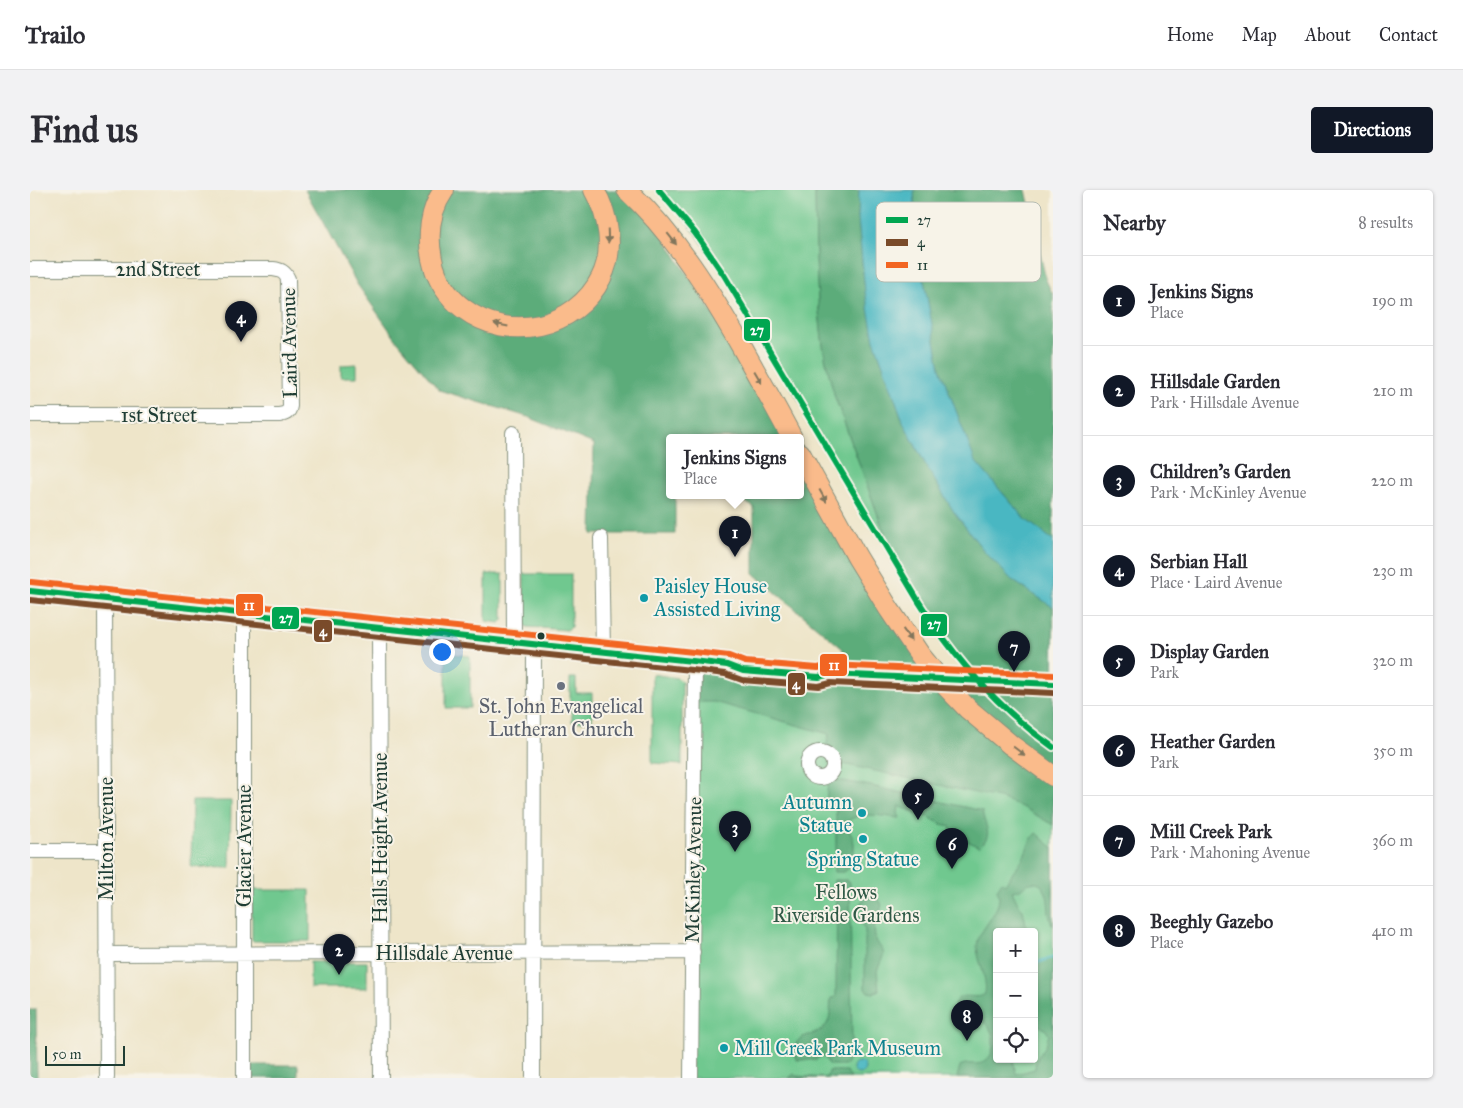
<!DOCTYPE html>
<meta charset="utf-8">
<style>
body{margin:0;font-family:"IM FELL Great Primer",serif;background:#f2f2f3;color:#2b2b33}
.controls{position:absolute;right:15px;bottom:15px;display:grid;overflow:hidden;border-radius:5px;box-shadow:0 1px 4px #0004}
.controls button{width:45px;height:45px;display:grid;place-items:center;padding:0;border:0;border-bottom:1px solid #e1e1e2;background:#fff;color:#2b2b33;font:25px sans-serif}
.scale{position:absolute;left:15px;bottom:12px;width:80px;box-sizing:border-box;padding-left:5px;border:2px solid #1f3d34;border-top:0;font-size:14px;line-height:18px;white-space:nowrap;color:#1f3d34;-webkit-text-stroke:4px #f7f3e8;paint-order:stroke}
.you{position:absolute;left:411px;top:461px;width:18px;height:18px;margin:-12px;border:4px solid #fff;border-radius:50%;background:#1a73e8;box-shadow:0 0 0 8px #1a73e833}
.badge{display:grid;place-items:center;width:32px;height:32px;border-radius:50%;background:#111827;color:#fff;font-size:16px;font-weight:700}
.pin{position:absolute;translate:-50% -41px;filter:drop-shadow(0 1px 2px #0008)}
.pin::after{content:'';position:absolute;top:26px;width:18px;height:15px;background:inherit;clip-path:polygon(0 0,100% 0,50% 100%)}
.popup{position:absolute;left:636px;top:244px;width:138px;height:65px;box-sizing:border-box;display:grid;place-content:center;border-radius:5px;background:#fff;filter:drop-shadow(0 1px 4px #0005);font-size:16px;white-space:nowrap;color:#7c7c81}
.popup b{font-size:19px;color:#2b2b33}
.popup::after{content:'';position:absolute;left:50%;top:100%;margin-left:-10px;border:10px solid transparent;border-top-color:#fff}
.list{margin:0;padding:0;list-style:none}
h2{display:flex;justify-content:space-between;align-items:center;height:65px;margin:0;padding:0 20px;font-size:21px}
h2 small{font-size:16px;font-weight:400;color:#7c7c81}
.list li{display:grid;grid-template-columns:32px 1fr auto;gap:15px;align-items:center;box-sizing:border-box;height:90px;padding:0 20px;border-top:1px solid #e1e1e2}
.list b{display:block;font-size:19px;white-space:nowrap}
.list p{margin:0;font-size:16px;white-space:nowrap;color:#7c7c81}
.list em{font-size:16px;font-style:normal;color:#7c7c81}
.icon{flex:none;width:28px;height:28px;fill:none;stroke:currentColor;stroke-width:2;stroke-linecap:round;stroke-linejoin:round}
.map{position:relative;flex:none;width:1023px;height:888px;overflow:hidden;border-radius:5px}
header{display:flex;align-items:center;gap:30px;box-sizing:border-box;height:70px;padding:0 25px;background:#fff;border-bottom:1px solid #e1e1e2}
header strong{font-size:24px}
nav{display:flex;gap:28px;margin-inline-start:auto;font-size:18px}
.intro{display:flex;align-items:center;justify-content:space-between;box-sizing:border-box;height:120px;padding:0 30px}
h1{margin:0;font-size:35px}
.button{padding:12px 22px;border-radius:5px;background:#111827;color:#fff;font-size:18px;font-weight:700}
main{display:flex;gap:30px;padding:0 30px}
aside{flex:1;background:#fff;border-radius:5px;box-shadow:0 1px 4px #0004}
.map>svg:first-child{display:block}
</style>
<header>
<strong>Trailo</strong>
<nav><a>Home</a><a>Map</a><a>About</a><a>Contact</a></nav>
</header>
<div class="intro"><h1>Find us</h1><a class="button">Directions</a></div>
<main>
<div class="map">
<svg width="1023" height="888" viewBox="0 0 1023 888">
<rect width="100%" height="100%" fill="#f7f3e8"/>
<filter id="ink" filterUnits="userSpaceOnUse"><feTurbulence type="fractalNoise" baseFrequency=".02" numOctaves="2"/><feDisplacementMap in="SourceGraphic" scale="10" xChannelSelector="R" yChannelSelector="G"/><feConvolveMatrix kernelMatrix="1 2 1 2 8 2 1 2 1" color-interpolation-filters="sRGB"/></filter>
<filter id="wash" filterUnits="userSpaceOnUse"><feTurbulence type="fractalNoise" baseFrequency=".0096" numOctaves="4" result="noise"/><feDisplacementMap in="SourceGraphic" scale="20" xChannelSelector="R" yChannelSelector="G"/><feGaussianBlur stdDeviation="1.12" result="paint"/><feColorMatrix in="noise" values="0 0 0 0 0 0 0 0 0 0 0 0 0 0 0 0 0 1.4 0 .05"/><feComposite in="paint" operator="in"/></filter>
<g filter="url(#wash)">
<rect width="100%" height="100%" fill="#eee5c9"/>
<!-- green -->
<path fill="#6fc88f" stroke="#478262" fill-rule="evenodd" d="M629,0H785C786,46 785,93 791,139C793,162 799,185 805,207L864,369L694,85L665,43Z
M327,174V187H311V175Z
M456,384H473V430L470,433L456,431Z
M494,384H541V437L537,440L497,437L494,433Z
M982,390L1023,417V888H661L665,472L946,491ZM967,742H1004V869H967Z
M416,463L440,466V518H416Z
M622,484L648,488L652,492V575L622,573Z
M540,488H546V503H562V531L542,532V521H540Z
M162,611H201L200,678L161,677Z
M222,700H280V751H222Z
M280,772H337V798H280Z"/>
<!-- forest -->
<path fill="#5bac7a" stroke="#3d7457" d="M275,0H597L614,16L762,248H640V306H645V344H562L564,254L498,227L409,200L365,148L327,94Z
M785,0H829L828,29L835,102L844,150L874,234L899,281L924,322L954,361L982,390L1023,417V635L994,618L973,609L804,572L799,565L795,562L799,544L684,512H665V472L813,485V459L724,384V317L704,306H770V263L910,489L946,491L917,452L892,416L864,369L805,207C799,185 793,162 791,139C785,93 786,46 785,0Z
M884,0H996L1016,90L1023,105V350L995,329L945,271L910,178L885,41Z
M803,590L813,591L841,596L952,621C954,636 965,644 949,657L934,649L930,657L920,652L925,645L921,643L920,636L911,634L897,626L889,625L879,620L869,616L868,623L870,628C856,627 822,619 816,635L822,646L824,653V674L814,682H804V677H806V613L796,612L798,593Z
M1006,643L1023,658V736C1015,724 1023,708 1011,695C1008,693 1003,692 1000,693C992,695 994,700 982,701L989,716L993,720L997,739L993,742H967V869H983L986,884L1005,879C1005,869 1010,865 1015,857C1017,854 1017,849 1019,845L1016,840L1009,835L1004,837V774L1023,767V888H927L930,876C938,871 948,877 955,871C961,867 963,861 963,854C964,843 959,834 949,829C942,826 918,825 926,811C932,801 947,811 955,804C959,787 943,764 948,750C952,736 976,716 967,700L972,692L975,694C980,686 986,679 991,671C997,662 998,651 1006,643Z
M804,690H817L820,693L822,857L827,864L819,869L816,875H799L794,866H791L786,870H767L764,865C764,837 788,852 798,832C801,825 800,816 801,808L806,807L807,695L804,694Z
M842,707C858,712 850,719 846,730C844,734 844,741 845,746C846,754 852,757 854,764L847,781L849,800L844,803L838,802L835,799V740L830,731L828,722L831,712L837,708Z
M0,820H6L7,888H0Z
M214,875H268V888H214Z
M799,881H816L821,888H759L764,884L766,886L795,888L799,883Z"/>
<!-- water -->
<path fill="#49b7c2" stroke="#347a7b" d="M829,0H884L885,41L910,178L945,271L995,329L1023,350V417L982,390L954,361L924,322L899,281L874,234L844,150L835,102L828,29Z
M823 878a6 6 0 1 1 12 0a6 6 0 1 1-12 0Z"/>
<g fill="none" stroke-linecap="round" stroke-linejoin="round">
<!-- stream -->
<path stroke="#49b7c2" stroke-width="3" d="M1004,774L1023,767"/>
</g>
</g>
<g filter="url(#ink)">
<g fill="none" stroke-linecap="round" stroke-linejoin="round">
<defs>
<path id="minor" d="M0,79H243C251,80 255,82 258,89L260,216C259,223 255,224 249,225H0
M483,243L484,452
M571,348L573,462
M75,410L77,888
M214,425V888
M349,439L351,888
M777 575a13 13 0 1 1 26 0a13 13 0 1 1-26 0Z
M0,661H76
M76,764L663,762
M503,888L504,454
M661,888L665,472"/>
<path id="major" d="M0,401L672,472L697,475L713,481L789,487L800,484L849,487
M964,492L1023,494"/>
<path id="highway" d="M414,0C400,20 397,45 402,69C406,89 418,107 434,119C479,153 546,138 571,88C585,60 579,26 564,0
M597,0C646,46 681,103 714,161C730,190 747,219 762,248
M770,263L827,367L859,419L890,465L912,492L938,519L981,555L1023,586"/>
</defs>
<!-- minor casing -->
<use href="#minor" stroke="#86917e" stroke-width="16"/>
<!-- major casing -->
<use href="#major" stroke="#86917e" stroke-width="20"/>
<!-- highway casing -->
<use href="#highway" stroke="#86917e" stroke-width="22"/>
<!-- minor -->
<use href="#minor" stroke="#fff" stroke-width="14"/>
<!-- major -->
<use href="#major" stroke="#fabb8b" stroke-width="18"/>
<!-- highway -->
<use href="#highway" stroke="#fabb8b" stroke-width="20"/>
<defs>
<path id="major-bridge" d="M849,487L964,492"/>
</defs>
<!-- major-bridge casing -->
<use href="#major-bridge" stroke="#86917e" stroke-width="20" stroke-linecap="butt"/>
<!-- major-bridge -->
<use href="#major-bridge" stroke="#fabb8b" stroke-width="18"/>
<defs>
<path id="bus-1" d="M629,0L665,43L694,85L889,412C924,468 969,519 1023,557
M0,401L672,472L697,475L713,481L789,487L800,484L1023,494"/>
<path id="bus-2" d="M0,410L671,481L695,484L712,490L789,496L801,493L1023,503"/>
<path id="bus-3" d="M1,392L673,463L699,466L715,472L788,478L800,475L1023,485"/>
</defs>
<!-- bus-1 casing -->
<use href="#bus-1" stroke="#f7f3e8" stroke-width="10"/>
<!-- bus-2 casing -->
<use href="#bus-2" stroke="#f7f3e8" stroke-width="10"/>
<!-- bus-3 casing -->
<use href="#bus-3" stroke="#f7f3e8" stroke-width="10"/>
<!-- bus-1 -->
<use href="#bus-1" stroke="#00a651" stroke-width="6"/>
<!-- bus-2 -->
<use href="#bus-2" stroke="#7a4b2a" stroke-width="6"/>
<!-- bus-3 -->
<use href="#bus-3" stroke="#f26522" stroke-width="6"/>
</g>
<!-- one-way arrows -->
<defs><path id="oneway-solid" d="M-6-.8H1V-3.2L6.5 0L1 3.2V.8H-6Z" transform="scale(1.25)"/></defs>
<g fill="#82765b">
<use href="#oneway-solid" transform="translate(578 46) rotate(88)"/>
<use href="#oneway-solid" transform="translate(642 49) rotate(52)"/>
<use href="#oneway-solid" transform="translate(471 135) rotate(-169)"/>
<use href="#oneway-solid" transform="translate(728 187) rotate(60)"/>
<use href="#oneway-solid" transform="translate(793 306) rotate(61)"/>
<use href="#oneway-solid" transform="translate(877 445) rotate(55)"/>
<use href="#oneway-solid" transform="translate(989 561) rotate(37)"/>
</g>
</g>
<!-- markers -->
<g fill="#0f9aa8" stroke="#f7f3e8" stroke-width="2">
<circle cx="614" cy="408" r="5"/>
<circle cx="832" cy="623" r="5"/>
<circle cx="833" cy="649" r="5"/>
<circle cx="694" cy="858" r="5"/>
</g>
<circle fill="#1f3d34" stroke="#f7f3e8" stroke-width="2" cx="511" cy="446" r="4.5"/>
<circle fill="#6b7280" stroke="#f7f3e8" stroke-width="2" cx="531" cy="496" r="5"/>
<g text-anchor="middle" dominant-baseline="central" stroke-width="4" stroke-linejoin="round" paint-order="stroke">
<!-- street labels -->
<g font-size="20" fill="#1f3d34" stroke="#f7f3e8">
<text x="128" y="79">2nd Street</text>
<text transform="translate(259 153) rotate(-91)">Laird Avenue</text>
<text x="129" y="225">1st Street</text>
<text transform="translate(350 648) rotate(-90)">Halls Height Avenue</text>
<text transform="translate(76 649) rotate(-90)">Milton Avenue</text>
<text transform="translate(214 656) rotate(-90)">Glacier Avenue</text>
<text transform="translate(663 680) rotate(-89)">McKinley Avenue</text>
<text x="414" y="763">Hillsdale Avenue</text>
</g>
<!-- culture labels -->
<g font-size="20" fill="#0d838f" stroke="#f7f3e8" text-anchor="start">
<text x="624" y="396">Paisley House<tspan x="624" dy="23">Assisted Living</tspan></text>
<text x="822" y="612" text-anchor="end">Autumn<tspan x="822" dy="23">Statue</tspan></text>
<text x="833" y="669" text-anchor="middle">Spring Statue</text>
<text x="704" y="858">Mill Creek Park Museum</text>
</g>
<!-- worship labels -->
<g font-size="20" fill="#5b616d" stroke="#f7f3e8">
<text x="531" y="516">St. John Evangelical<tspan x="531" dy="23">Lutheran Church</tspan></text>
</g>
<!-- park labels -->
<g font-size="20" fill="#2f5946" stroke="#f7f3e8">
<text x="816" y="702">Fellows<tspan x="816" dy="23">Riverside Gardens</tspan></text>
</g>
</g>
<!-- legend -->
<rect x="846" y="12" width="165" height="80" rx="8" fill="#f7f3e8" stroke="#b6bcb2" stroke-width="1"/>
<rect x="856" y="27" width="22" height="6" fill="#00a651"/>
<rect x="856" y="49" width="22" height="7" fill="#7a4b2a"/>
<rect x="856" y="72" width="22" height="6" fill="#f26522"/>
<g font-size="14" fill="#1f3d34">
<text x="887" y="35">27</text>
<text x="887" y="57">4</text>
<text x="887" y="80">11</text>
</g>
<g stroke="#f7f3e8" stroke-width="2">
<rect x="713" y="128" width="28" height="24" rx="5" fill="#00a651"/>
<rect x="205" y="403" width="29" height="24" rx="5" fill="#f26522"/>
<rect x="241" y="416" width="29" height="24" rx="5" fill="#00a651"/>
<rect x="890" y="423" width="28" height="24" rx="5" fill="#00a651"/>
<rect x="283" y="429" width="20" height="24" rx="5" fill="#7a4b2a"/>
<rect x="789" y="463" width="29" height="24" rx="5" fill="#f26522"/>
<rect x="757" y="482" width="19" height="24" rx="5" fill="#7a4b2a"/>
</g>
<g font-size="14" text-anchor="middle" font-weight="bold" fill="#fff">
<text x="727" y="145">27</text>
<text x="219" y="420">11</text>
<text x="256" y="433">27</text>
<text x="904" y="439">27</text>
<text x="293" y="446">4</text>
<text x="804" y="480">11</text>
<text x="766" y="499">4</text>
</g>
</svg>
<div class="controls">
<button>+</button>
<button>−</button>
<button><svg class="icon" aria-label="locate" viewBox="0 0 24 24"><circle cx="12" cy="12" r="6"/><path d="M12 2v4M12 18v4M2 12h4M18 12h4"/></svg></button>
</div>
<div class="scale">50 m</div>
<div class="you"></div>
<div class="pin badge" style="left:705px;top:367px">1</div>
<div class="popup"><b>Jenkins Signs</b>Place</div>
<div class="pin badge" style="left:309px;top:785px">2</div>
<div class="pin badge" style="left:705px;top:662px">3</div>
<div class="pin badge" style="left:211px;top:152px">4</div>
<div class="pin badge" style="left:888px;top:630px">5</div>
<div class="pin badge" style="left:922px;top:679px">6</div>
<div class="pin badge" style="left:984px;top:482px">7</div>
<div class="pin badge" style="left:937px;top:851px">8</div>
</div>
<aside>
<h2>Nearby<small>8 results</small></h2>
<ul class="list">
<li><span class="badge">1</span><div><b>Jenkins Signs</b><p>Place</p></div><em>190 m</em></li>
<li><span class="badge">2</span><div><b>Hillsdale Garden</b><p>Park · Hillsdale Avenue</p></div><em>210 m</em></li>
<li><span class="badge">3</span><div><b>Children's Garden</b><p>Park · McKinley Avenue</p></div><em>220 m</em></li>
<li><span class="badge">4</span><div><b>Serbian Hall</b><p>Place · Laird Avenue</p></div><em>230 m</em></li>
<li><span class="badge">5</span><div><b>Display Garden</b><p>Park</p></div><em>320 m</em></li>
<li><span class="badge">6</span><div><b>Heather Garden</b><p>Park</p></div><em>350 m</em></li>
<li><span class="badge">7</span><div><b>Mill Creek Park</b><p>Park · Mahoning Avenue</p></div><em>360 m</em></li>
<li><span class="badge">8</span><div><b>Beeghly Gazebo</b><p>Place</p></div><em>410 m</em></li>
</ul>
</aside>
</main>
